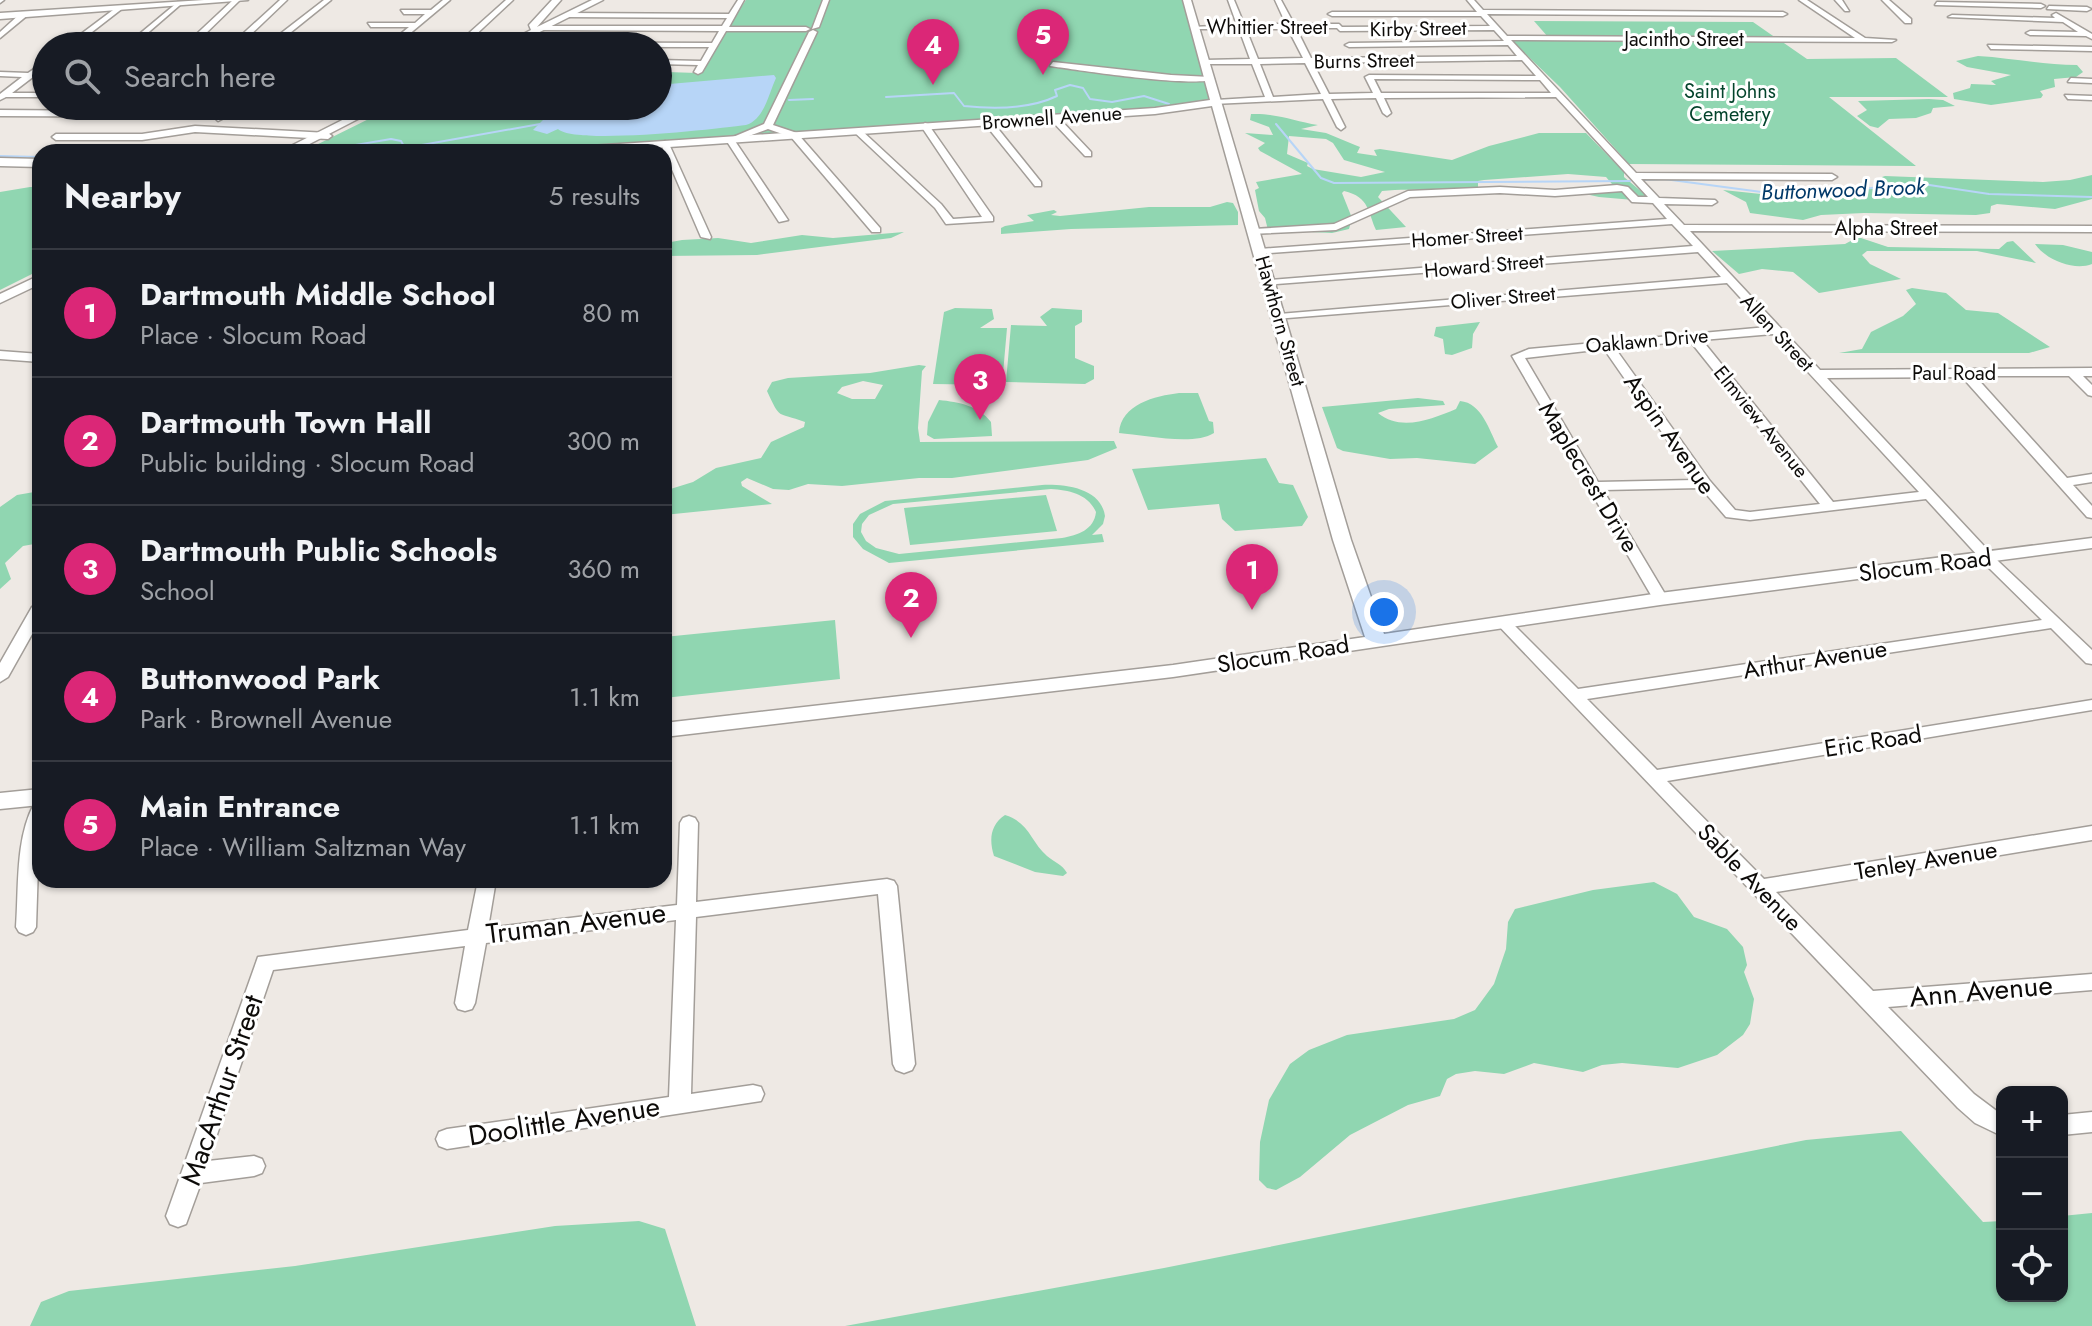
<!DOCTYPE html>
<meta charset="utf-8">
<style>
body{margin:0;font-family:Jost,sans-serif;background:#20242c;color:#f1f3f6}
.controls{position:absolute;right:24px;bottom:24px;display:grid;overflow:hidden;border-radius:16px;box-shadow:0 2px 6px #0004}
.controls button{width:72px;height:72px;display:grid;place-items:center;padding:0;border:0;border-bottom:2px solid #363941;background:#171b24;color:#f1f3f6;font:40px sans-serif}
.you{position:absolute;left:1384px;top:612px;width:28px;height:28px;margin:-20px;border:6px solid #fff;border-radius:50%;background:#1a73e8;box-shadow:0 0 0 12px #1a73e833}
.badge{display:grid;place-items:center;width:52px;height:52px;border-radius:50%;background:#db2777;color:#fff;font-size:26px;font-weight:700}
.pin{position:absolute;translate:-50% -66px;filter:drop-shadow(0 2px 4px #0008)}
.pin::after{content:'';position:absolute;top:42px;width:28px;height:24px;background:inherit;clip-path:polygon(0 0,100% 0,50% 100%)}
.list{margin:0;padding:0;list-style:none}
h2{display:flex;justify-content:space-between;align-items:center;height:104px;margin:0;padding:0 32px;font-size:34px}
h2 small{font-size:26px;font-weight:400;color:#9ea1a6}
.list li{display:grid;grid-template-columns:52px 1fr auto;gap:24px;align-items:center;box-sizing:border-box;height:128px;padding:0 32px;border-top:2px solid #363941}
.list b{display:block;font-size:30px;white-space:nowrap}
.list p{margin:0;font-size:26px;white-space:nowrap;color:#9ea1a6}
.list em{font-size:26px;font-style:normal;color:#9ea1a6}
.icon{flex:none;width:44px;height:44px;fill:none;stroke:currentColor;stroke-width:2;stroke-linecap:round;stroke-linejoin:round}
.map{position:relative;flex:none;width:2092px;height:1326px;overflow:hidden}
.search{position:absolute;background:#171b24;box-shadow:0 2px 6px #0004;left:32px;top:32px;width:640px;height:88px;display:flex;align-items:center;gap:20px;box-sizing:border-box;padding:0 28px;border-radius:44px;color:#9ea1a6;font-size:30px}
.panel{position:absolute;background:#171b24;box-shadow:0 2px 6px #0004;left:32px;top:144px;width:640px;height:744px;border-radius:24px}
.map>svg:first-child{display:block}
</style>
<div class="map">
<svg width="2092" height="1326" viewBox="0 0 2092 1326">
<rect width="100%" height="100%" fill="#eee9e4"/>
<!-- green -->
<path fill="#90d6b1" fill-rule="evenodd" d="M746,0H1183L1211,99L1143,110L526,152H302L395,106H658V62L673,63L667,72L697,73Z
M1534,21L1753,22L1776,38L1548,37Z
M1511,40L1781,41L1807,59L1896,58L1948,97H1829L1916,166L1629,164L1560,87Z
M1978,56C2012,58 2043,65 2077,65L2083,72L2076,77L2054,79L2055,87L2040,91L2043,95L2041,98L1991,105L1954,99L1953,93L1970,88L1971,84L1996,85L1991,81L2011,75L1967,67L1956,61Z
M1929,99L1943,100L1955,106L1933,108L1931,113L1916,118L1889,119L1878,128L1870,126L1857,116L1867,110L1858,101Z
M1251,114C1276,113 1294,121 1318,125L1301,129L1326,133L1355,145L1360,147L1357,153L1377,156L1374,150L1380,149L1452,160L1489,146L1539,133H1586L1624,172V177L1648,197L1645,201L1599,197L1581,193L1612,184L1606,177L1568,174L1484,180L1478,181V187C1447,194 1415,187 1382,191L1378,197L1406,227L1376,230C1368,213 1370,197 1344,191L1342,193L1352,218L1349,229L1332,233L1268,230L1265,218L1259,211L1255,190L1259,188L1256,182L1302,174L1260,151L1258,148L1265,143L1245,133L1273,135L1269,127L1250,120ZM1289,136L1326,139L1333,143L1344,160L1385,172L1361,177L1313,169L1307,166L1308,163L1287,154Z
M2092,175V199L2055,209L1997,204L1991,206L1990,213L1976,215L1864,213L1821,215L1803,220L1750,213L1746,202L1723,190L1790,197L1808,191L1838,194L1887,186L1882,177L1885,176L2043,182L2070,180Z
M30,187H40V270L0,290V192Z
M1227,202L1233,203L1238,212V225L1071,229L1001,234V228L1005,226L1034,221L1027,215L1054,210L1057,212L1051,215L1060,216L1149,207H1210Z
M904,232L891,238L757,255L664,256V248L671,242L682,240L718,238L751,243L802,235L833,238Z
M1858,237L1888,247L1999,249L2007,242L2013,241L2036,263L1977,251H1867L1862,255L1870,264L1901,279L1819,293L1793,272L1762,269L1739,274L1712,251L1845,244Z
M2035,244L2063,245L2092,252V264C2074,271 2046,260 2035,244Z
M1912,288L1946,293L1966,310L1998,313L2050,347L2029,353H1839L1862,349L1871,332L1903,316L1916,304L1906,290Z
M955,308L992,309L994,319L980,328H1007L1002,385L933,384L944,312Z
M1052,308L1082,310V322L1075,326V358L1094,366V379L1085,384L1006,382L1011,325L1047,326L1040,317Z
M1480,322L1473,334L1472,348L1452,355L1445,354L1443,339L1434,336L1436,327Z
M919,365L926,366L922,371L918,428L920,442L1109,441H1114L1117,448L1088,460L952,478H919L842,486L808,484L789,490L773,489L747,478L741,482L742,486L772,504L664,515V491L693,482L716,468L761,458L771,442L804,427L805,422C776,411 781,421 767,391L772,382L788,378L870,373ZM863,381L883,385L875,399H852L837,393L842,387Z
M1179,393H1198L1209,421L1213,422L1214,433C1194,446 1144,435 1119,433C1121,404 1155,396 1179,393Z
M1418,398L1443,401L1445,405L1389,409L1378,413C1401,432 1432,419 1456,409L1460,401C1482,403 1489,430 1498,447L1475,464L1417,458L1390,459L1343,451L1337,448L1322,407Z
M939,400C959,402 979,406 991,422L992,436L934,439L927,435L928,422Z
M1266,458L1279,483L1293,485L1308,517L1302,526L1235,531L1222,519L1219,504L1148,510L1132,469Z
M1042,485C1065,484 1101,488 1105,516L1103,524L1092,535L1102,534L1104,542L889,563L863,549L853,537V524L860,514L885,501ZM1051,489C1069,490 1088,494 1096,512C1094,530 1078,535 1062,538L899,554L876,548L866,541L861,532L862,524L869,515L893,504Z
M40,491V543L23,546L5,563L11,579L0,589V507L17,495Z
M1046,495L1057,531L910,545L904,508Z
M835,620L840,679L664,698V637Z
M1005,815C1029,822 1031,842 1047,856C1055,863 1062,864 1067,873L1063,876L1035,872L994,856C989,840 990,825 1005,815Z
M1654,882L1677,894L1694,917L1727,929L1743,947L1747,965L1744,972L1754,999L1750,1024L1743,1035L1717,1055L1678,1068L1622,1063L1602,1065L1583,1072L1534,1063L1504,1074L1475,1071L1456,1074L1447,1079L1440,1096L1408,1105L1350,1135L1300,1177L1276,1190L1267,1188L1259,1180L1260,1142L1269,1100L1290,1064L1309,1050L1347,1035L1454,1019L1475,1010L1494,984L1506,949L1508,922L1515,909L1593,890Z
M1901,1131L1983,1222L2002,1221V1296H2062V1216L2092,1213V1326H845L1164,1268L1806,1140Z
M639,1221L665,1229L696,1326H30L41,1302L69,1291L295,1266L555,1226Z"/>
<!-- water -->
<path fill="#b7d5f7" d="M774,75L776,78C769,93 764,120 746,125C716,129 575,145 558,129L547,134L533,130L557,106H658V85Z"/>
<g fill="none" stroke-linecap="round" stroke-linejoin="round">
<!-- stream -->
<path stroke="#b7d5f7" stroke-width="2" d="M886,97L954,93L964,106C993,109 1030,109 1057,96L1055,90L1070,85L1083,88L1090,99L1112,102L1144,96L1169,104
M789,100L813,99
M1276,124L1321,178L1334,183L1630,181
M326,150L391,139L401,141L405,148L540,124
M0,156L40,157
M1643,180L1664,179L1769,193L1818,194L1916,183L1989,194L2092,197"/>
<defs>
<path id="minor" d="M0,0H4L0,3Z
M233,0H240L197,42L235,41L280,0H287L244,41H271L324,0H331L280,41H392L409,27H371L368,23H415L425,14H404L401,10H431L443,0H450L401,41L459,42L506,0H513L468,42L712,43L719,31L540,30L536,28L540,26H722L727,18L568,17L564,15L568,13L729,14L738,0H744L729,27H806L810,29L806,31H726L702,72L698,74L694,72L698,65L658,64V60L701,61L709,47L125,46L178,2L180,5L135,44L188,42Z
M823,0H829L819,27L812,29Z
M1228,0H1234L1244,24H1286L1275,0H1281L1294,24H1339L1342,27L1490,26L1481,16H1332L1328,14L1332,12H1477L1467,0H1474L1483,10L1783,12L1787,14L1783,16L1487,14L1507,36L1855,38L1799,0H1807L1865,38L1896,40L1892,42L1511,40L1636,173L1832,174L1837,177L1832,180L1641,179L1659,198L1715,200L1717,202L1712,205L1664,204L1684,225L2092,226V232L1690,231L1820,370L2092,368V376H2083L2092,385V396L2088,395L2069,376H1975L2067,478L2092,474V482L2073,485L2092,506V518L2087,517L1962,377L1827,378L1999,562L2092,650V664L2086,663L2051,628L1587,699L1657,770L2092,700V710L1667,781L1764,879L2092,826V840L1776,892L1873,991L2092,974V990L1888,1007L1974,1094L2002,1115V1136L1975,1123L1958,1108L1495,622L1498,619H1508L1578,689L2042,620L1989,568L1926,499L1750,520L1726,517L1701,488L1603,490L1668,599L1660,604L1655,602L1512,356L1529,349L1767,327L1727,283L1275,319L1273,317L1279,314L1721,277L1698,252L1265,285V281L1269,280L1693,246L1672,224L1256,254V250L1260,249L1667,219L1653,203L1632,202L1622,191L1555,196L1500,193L1410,197L1336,230L1250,234V230L1254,229L1334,224L1408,191L1500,187L1555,190L1617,185L1628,187L1638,197H1648L1556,97L1384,98L1391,113L1387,116L1383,113L1376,98L1331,99L1345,127L1341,130L1337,127L1323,99L1213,104V100H1216L1265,97L1252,64H1205L1201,62L1205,60L1250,59L1239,29H1195L1191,27L1237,25ZM1296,28H1337L1340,31L1494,30L1504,41L1349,43L1345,45L1349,47L1508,45L1517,56L1311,58ZM1246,29H1288L1303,58L1258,59ZM1522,60L1536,76L1369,75L1365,77L1373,93L1329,94L1313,63ZM1305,63L1321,94L1273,97L1260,64ZM1374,79L1540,80L1551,93H1381ZM1773,334L1919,492L1833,502L1702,340ZM1690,341L1820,504L1750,512L1735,510L1710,481L1615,348ZM1604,349L1695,480L1598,482L1525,358Z
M1835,0H1842L1849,11H1845Z
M1882,0H1889L1911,19V23H1905Z
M1937,2L2041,4L2045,6L2041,8L1935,5Z
M2049,6L2087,7L2091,9L2087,11L2047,9Z
M117,7L123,8L74,46H65Z
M22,12L29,14L0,38V32Z
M2056,13L2092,34V39L2086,36L2030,35L2026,33L2030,31L2078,32L2063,22L1948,17L1952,15L2055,18L2052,15Z
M813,30L817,32L773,125L797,133L880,228V232H872L791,137L768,129L735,141L788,220L779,222L726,140L764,124L809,32Z
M1988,45L2092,47V51L1991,49Z
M46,61V67L12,93H46V97H6L0,100V94L22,77L0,76V72L28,73Z
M1053,62L1171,75L1210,77L1214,79C1194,88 1078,70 1050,66Z
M2071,78L2092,79V83L2068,82Z
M2065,95L2092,96V100L2068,99Z
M238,106H249L218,121L214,117L0,116V110L223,112Z
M1051,116H1057L1091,152V156H1085L1051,120Z
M985,120H991L1041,182V186H1035L985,124Z
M925,123L928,124L993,217V221L946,224L935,208L853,131L860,129L941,204L953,219L982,217L921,126Z
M195,126L328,133L332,136L328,139L195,132L142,140H56L52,137L56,134H142Z
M665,141L669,144L711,237L710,239L701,237L661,144Z
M0,351L40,354V362L0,359Z
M40,602V620L8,677L0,682V663L32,607Z
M40,803L36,927L33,932L26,935L19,932L16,927C19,888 15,840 34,804Z
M689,816L695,818L698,823L696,902L887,879L894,881L897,886L915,1064L912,1070L904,1073L896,1070L893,1064L878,894L696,917L691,1094L753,1085L761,1087L764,1094L761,1101L447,1149L439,1146L436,1139L439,1132L447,1129L669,1097L676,920L486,943L475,1003L472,1009L465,1011L458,1009L455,1003L465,946L273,970L208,1161L254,1156L262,1159L265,1166L262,1173L254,1176L201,1183L186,1224L178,1227L170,1224L166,1216L258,957L468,930L478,880H496L488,928L677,905L680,823L683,818Z
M2092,1112V1132L2062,1135V1115Z"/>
<path id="major" d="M204,0H248L0,19V13Z
M552,0H561L537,27L592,0H603L512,46H500L531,30L529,25Z
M1183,0H1191L1351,540L1384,634L1660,593L2092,538V548L1660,605L1173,677L664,737V723L1173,665L1365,637L1333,540L1212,106L1155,114L596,152H540L546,149L1155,108L1210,100Z
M370,106H383L294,152H279Z
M40,275V284L0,303V294Z
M40,789V805L0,809V793Z"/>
<path id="highway" d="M287,147L292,152H278Z
M0,158L40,159V167L0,166Z"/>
</defs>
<!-- minor casing -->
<use href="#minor" stroke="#a39e99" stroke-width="3"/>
<!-- major casing -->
<use href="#major" stroke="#a39e99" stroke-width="3"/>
<!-- highway casing -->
<use href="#highway" stroke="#a39e99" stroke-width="3"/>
<!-- minor -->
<use href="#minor" fill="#fff" fill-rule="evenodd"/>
<!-- major -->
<use href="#major" fill="#fff" fill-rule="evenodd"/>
<!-- highway -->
<use href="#highway" fill="#fff" fill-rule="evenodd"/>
</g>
<g text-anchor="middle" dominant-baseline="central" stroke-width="6" stroke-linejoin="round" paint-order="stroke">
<!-- far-street labels -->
<g font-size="20" fill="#0d0b09" stroke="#fff">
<text x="1267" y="27">Whittier Street</text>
<text transform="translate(1418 29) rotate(-1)">Kirby Street</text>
<text x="1684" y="39">Jacintho Street</text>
<text transform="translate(1364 61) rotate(-1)">Burns Street</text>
<text transform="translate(1052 118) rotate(-4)">Brownell Avenue</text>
<text x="1886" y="228">Alpha Street</text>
<text transform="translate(1467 237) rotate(-4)">Homer Street</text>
<text transform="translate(1484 266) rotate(-5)">Howard Street</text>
<text transform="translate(1503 298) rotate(-5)">Oliver Street</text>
<text transform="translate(1280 321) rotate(74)">Hawthorn Street</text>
<text transform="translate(1777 333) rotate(47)">Allen Street</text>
<text transform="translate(1647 341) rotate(-5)">Oaklawn Drive</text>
<text x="1954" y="373">Paul Road</text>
<text transform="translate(1761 422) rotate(51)">Elmview Avenue</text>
</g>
<!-- far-park labels -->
<g font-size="20" fill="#04442c" stroke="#fff">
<text x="1730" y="91">Saint Johns<tspan x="1730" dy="23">Cemetery</tspan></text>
</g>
<!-- far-water labels -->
<g font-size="22" font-style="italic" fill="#003868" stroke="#fff">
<text transform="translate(1843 189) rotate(-2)">Buttonwood Brook</text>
</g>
<!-- street labels -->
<g font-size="24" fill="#0d0b09" stroke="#fff">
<text transform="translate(1670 434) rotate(55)">Aspin Avenue</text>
<text transform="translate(1589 477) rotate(59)">Maplecrest Drive</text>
<text transform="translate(1925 565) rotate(-7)">Slocum Road</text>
<text transform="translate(1283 654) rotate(-9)">Slocum Road</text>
<text transform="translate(1815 659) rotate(-9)">Arthur Avenue</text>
<text transform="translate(1873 741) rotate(-9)">Eric Road</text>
<text transform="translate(1926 860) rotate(-9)">Tenley Avenue</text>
<text transform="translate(1750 877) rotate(46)">Sable Avenue</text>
</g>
<!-- near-street labels -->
<g font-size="28" fill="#0d0b09" stroke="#fff">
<text transform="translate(576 923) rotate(-7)">Truman Avenue</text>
<text transform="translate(1981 991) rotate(-5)">Ann Avenue</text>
<text transform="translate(222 1090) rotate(-71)">MacArthur Street</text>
<text transform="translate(564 1121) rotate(-9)">Doolittle Avenue</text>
</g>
</g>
</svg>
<div class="controls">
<button>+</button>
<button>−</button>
<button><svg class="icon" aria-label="locate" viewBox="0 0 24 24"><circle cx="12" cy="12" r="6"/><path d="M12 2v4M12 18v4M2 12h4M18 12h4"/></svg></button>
</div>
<div class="you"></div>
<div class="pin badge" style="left:1252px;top:610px">1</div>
<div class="pin badge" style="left:911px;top:638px">2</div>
<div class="pin badge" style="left:980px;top:420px">3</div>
<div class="pin badge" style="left:933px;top:85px">4</div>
<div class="pin badge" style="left:1043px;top:75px">5</div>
<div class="search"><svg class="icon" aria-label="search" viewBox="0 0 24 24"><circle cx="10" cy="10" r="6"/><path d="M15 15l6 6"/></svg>Search here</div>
<section class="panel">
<h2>Nearby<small>5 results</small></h2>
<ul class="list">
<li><span class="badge">1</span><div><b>Dartmouth Middle School</b><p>Place · Slocum Road</p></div><em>80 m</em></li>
<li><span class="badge">2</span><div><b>Dartmouth Town Hall</b><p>Public building · Slocum Road</p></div><em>300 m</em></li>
<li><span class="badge">3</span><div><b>Dartmouth Public Schools</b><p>School</p></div><em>360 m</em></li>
<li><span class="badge">4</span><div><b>Buttonwood Park</b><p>Park · Brownell Avenue</p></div><em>1.1 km</em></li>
<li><span class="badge">5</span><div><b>Main Entrance</b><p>Place · William Saltzman Way</p></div><em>1.1 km</em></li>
</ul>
</section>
</div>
